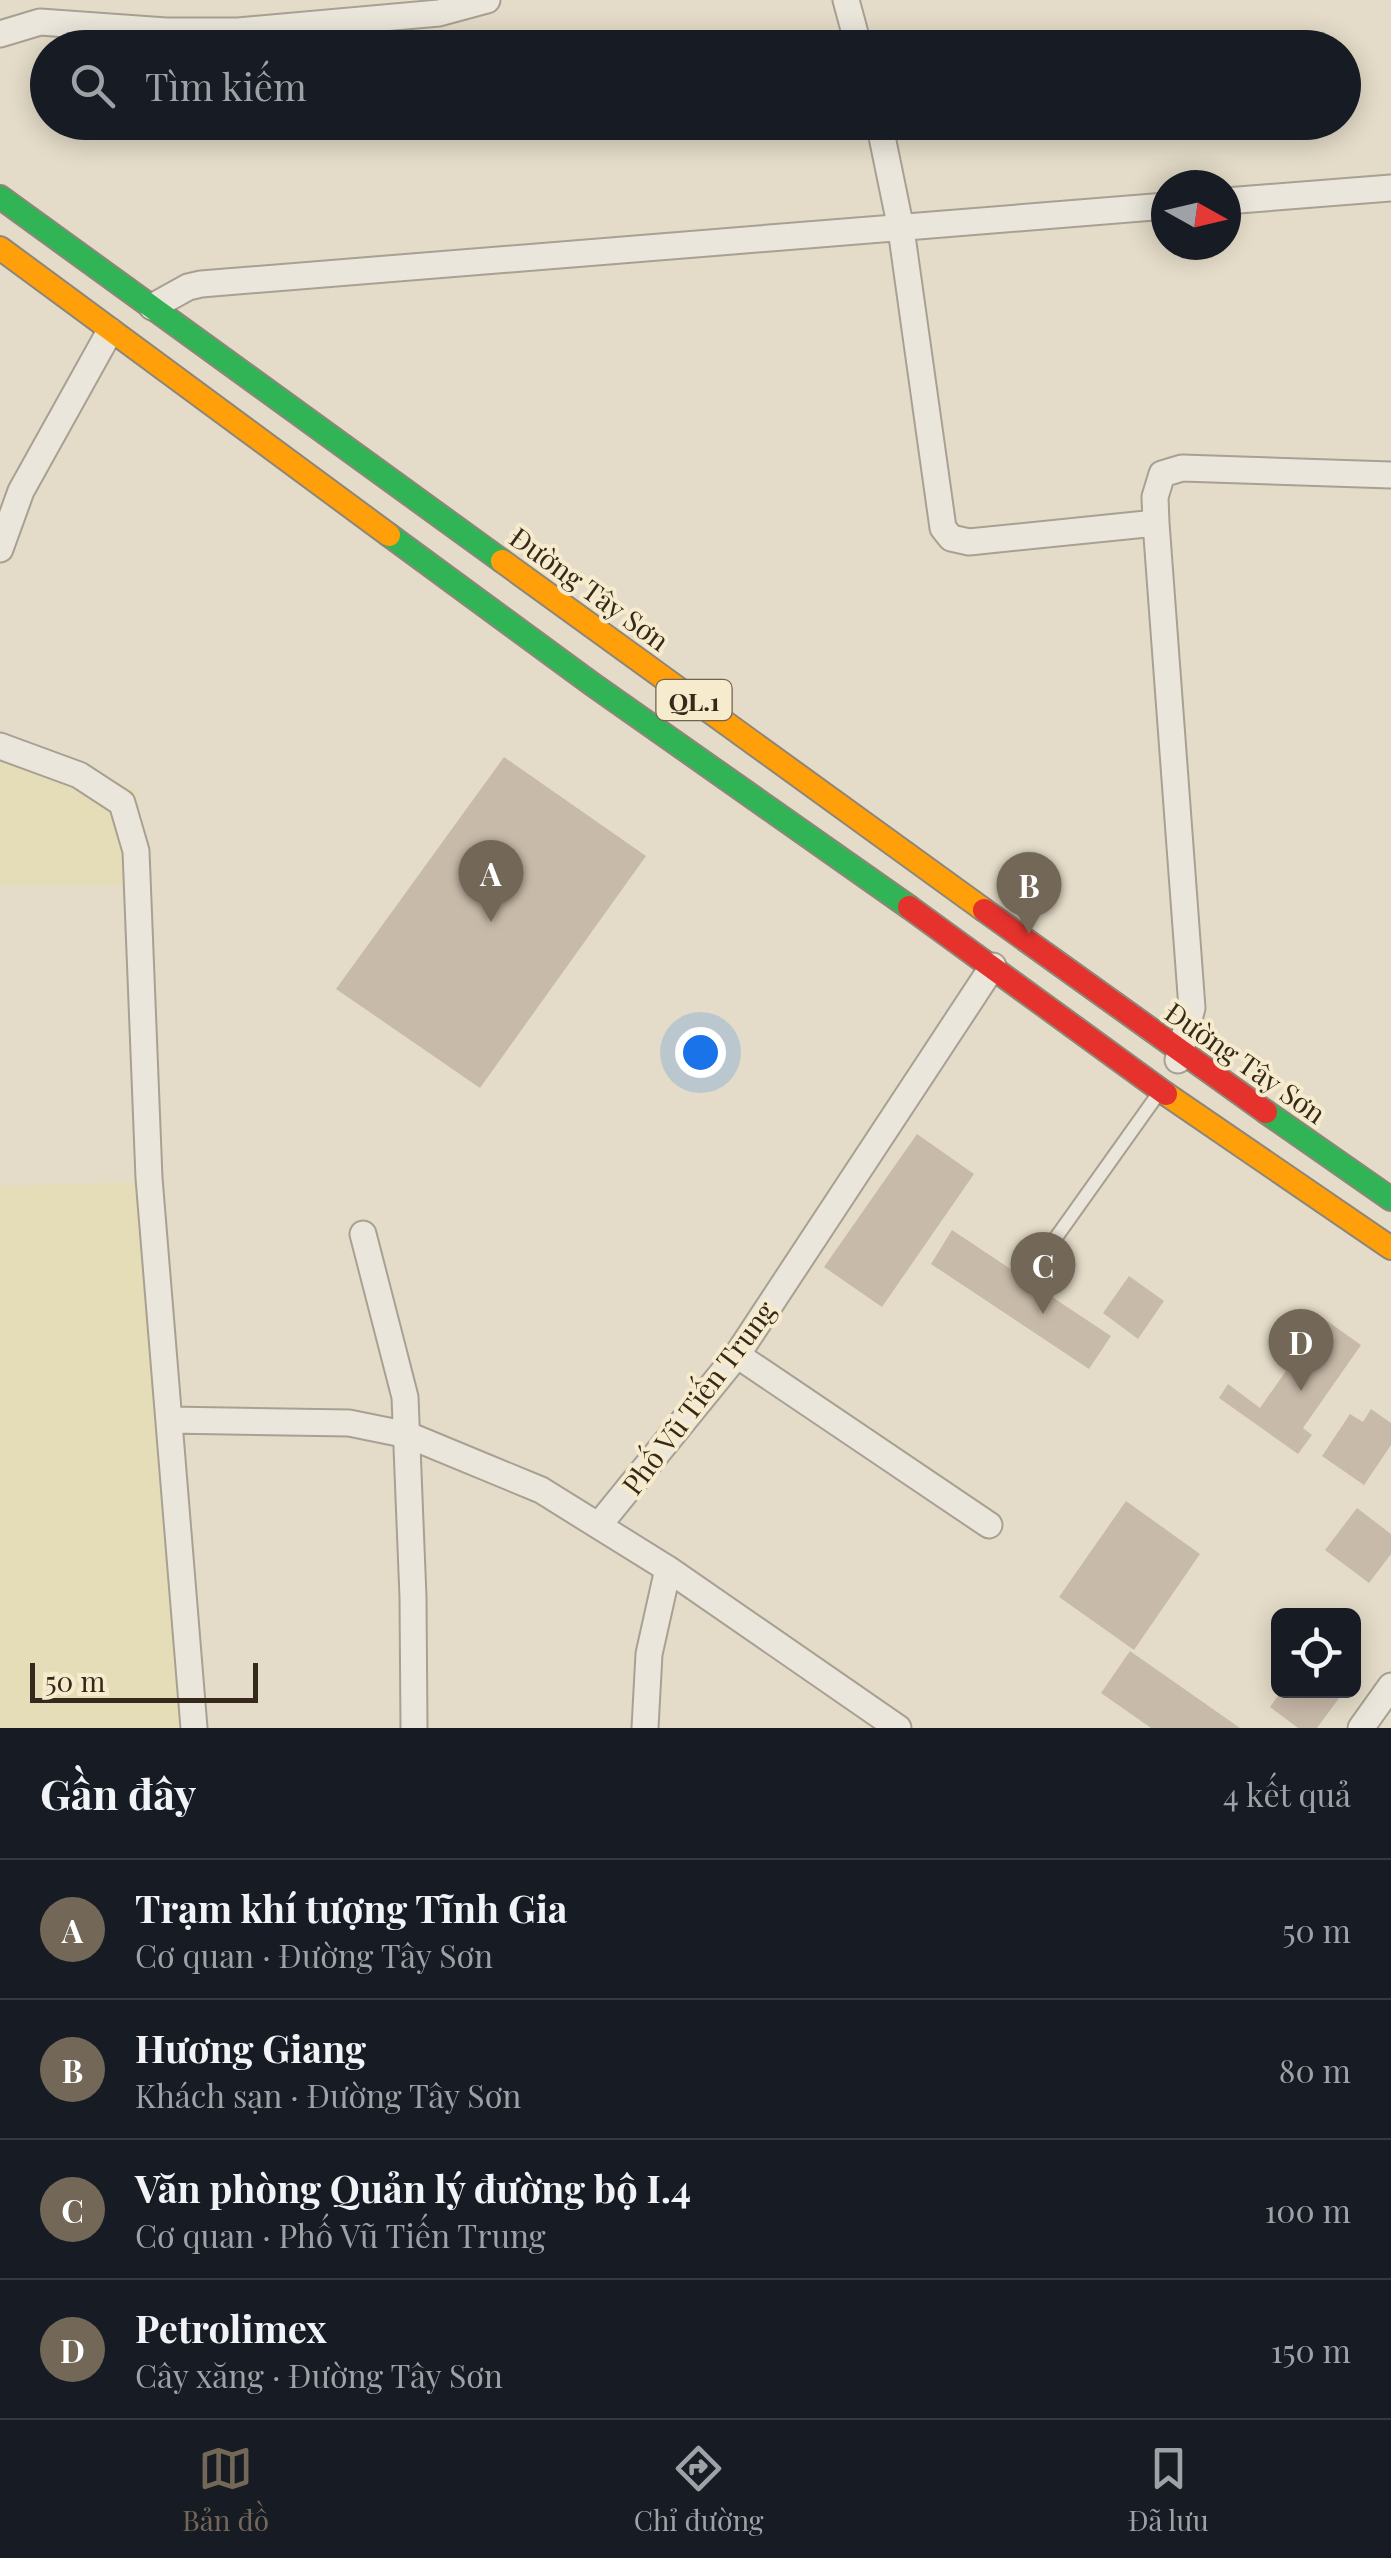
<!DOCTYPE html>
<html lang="vi">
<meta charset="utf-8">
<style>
body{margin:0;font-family:"Playfair Display",serif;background:#242831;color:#f1f3f6}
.controls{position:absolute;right:30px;bottom:30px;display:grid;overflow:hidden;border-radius:15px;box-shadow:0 5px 25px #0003}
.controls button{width:90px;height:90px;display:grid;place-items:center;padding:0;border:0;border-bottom:2px solid #363941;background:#171b24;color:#f1f3f6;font:50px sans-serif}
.compass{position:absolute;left:1151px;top:170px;width:90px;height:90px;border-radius:50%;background:#171b24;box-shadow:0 5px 25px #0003;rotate:98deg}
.scale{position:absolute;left:30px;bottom:25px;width:228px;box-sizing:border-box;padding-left:10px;border:5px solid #36291b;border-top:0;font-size:28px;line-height:35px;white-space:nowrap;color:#36291b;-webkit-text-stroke:8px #f6ebcd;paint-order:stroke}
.you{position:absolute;left:700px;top:1052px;width:35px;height:35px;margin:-25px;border:8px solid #fff;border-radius:50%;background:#1a73e8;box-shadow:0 0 0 15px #1a73e833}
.badge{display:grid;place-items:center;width:65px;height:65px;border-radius:50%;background:#736858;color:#fff;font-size:32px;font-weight:700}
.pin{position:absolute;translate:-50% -82px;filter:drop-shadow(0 2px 5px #0008)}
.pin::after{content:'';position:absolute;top:52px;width:35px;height:30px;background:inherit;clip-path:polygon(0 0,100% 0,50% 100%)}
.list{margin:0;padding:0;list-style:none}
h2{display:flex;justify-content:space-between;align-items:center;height:130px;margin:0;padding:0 40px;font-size:42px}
h2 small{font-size:32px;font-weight:400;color:#9ea1a6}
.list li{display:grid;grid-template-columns:65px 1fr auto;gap:30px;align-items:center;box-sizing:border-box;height:140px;padding:0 40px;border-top:2px solid #363941}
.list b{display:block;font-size:38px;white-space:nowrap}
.list p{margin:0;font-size:32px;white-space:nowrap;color:#9ea1a6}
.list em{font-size:32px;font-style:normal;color:#9ea1a6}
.icon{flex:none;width:55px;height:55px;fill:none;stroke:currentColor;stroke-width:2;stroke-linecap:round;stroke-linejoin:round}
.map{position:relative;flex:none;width:1391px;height:1728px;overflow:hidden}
.search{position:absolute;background:#171b24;box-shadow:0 5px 25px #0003;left:30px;right:30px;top:30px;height:110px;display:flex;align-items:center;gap:25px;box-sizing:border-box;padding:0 35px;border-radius:55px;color:#9ea1a6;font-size:38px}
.sheet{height:690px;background:#171b24}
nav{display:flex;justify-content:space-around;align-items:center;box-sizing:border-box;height:140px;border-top:2px solid #363941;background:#171b24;font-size:28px;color:#9ea1a6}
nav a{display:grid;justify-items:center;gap:5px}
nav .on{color:#736858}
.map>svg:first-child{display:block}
</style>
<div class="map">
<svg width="1391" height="1728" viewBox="0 0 1391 1728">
<rect width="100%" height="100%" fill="#e4dcc8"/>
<!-- farmland -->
<path fill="#e5ddb8" d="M0,732L138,791L137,885H0Z
M146,1182L188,1728H0V1186Z"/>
<!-- building -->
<path fill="#c8baa9" d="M504,757L646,856L480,1088L336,989Z
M917,1134L974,1174L882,1307L824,1267Z
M952,1230L1030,1282L1039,1268L1055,1279L1046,1293L1111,1336L1089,1369L931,1264Z
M1129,1276L1164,1301L1138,1339L1103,1313Z
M1323,1318L1361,1345L1303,1428L1312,1435L1298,1454L1219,1398L1228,1384L1260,1408Z
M1371,1409L1391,1423V1445L1364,1485L1322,1456L1350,1414L1363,1422Z
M1126,1501L1200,1554L1134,1650L1059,1597Z
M1357,1508L1391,1534V1554L1369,1583L1325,1550Z
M1130,1651L1240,1728H1151L1101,1693Z
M1282,1690H1345L1317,1728H1298L1270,1707Z"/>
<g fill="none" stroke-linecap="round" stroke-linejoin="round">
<defs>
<path id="lane" d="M1045,1253L1156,1097"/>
<path id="street" d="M846,0L859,48
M0,34L40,22L166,31H238L439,13L487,0
M879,122L901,229L943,528L951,538L969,542L1156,523
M1226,201L1391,188
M152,307L188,287L201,284L1166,206
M0,549L21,491L110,331
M0,746L79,775L122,803L136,851L149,1178L194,1728
M1178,1060L1192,1008L1156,523L1155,497L1162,474L1182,468L1391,475
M363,1234L405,1397L413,1597L414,1728
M737,1355L989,1525
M169,1420L349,1423L408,1435L541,1490L668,1569L898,1728
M599,1525L737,1355L993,966
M645,1728L649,1654L668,1569
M1361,1728L1391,1686"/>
<path id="fast" d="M0,197L502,561
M389,535L592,684L909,907
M1266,1112L1391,1199"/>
<path id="slow" d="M0,248L389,535
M502,561L984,910
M1166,1094L1391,1248"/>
<path id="jam" d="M909,907L1166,1094
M984,910L1266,1112"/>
</defs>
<!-- lane casing -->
<use href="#lane" stroke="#a8a092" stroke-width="16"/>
<!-- street casing -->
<use href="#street" stroke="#a8a092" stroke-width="29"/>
<!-- fast casing -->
<use href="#fast" stroke="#8e8679" stroke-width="26"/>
<!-- slow casing -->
<use href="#slow" stroke="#8e8679" stroke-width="26"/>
<!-- jam casing -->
<use href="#jam" stroke="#8e8679" stroke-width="26"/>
<!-- lane -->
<use href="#lane" stroke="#ebe6db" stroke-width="12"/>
<!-- street -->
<use href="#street" stroke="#ebe6db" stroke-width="25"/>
<!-- fast -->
<use href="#fast" stroke="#30b455" stroke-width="22"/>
<!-- slow -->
<use href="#slow" stroke="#ff9f0a" stroke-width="22"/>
<!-- jam -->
<use href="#jam" stroke="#e5322d" stroke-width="22"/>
</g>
<g text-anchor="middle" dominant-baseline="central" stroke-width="8" stroke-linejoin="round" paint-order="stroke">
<!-- shield labels -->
<rect fill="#f6ebcd" stroke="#706350" stroke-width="2.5" x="656.5" y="680" width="75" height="40" rx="8"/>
<g font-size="25" font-weight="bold" fill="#36291b">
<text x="694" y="700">QL.1</text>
</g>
<!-- street labels -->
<g font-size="28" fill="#36291b" stroke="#f6ebcd">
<text transform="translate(590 588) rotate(36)">Đường Tây Sơn</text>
<text transform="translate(1246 1062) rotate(35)">Đường Tây Sơn</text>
<text transform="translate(698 1397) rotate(-53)">Phố Vũ Tiến Trung</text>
</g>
</g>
</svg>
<div class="controls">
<button><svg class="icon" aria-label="locate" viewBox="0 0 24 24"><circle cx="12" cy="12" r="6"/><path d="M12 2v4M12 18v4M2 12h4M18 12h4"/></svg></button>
</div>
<svg class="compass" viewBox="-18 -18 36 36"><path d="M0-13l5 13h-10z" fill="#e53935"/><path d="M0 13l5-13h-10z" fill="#9ea1a6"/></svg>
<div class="scale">50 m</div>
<div class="you"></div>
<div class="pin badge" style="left:491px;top:922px">A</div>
<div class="pin badge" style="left:1029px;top:934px">B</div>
<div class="pin badge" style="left:1043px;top:1314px">C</div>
<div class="pin badge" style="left:1301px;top:1391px">D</div>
<div class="search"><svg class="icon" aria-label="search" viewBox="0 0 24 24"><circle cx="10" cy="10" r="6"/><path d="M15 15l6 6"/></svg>Tìm kiếm</div>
</div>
<section class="sheet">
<h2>Gần đây<small>4 kết quả</small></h2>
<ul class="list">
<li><span class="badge">A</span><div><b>Trạm khí tượng Tĩnh Gia</b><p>Cơ quan · Đường Tây Sơn</p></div><em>50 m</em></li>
<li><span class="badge">B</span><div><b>Hương Giang</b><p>Khách sạn · Đường Tây Sơn</p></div><em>80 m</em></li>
<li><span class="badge">C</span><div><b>Văn phòng Quản lý đường bộ I.4</b><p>Cơ quan · Phố Vũ Tiến Trung</p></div><em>100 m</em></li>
<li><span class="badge">D</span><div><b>Petrolimex</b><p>Cây xăng · Đường Tây Sơn</p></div><em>150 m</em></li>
</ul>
</section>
<nav>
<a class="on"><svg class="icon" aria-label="map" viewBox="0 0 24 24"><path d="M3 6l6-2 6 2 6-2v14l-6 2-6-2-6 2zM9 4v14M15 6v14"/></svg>Bản đồ</a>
<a><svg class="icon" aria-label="directions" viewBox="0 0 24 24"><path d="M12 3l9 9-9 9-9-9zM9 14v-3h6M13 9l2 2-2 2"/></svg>Chỉ đường</a>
<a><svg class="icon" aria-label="saved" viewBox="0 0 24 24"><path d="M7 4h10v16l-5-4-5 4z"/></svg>Đã lưu</a>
</nav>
